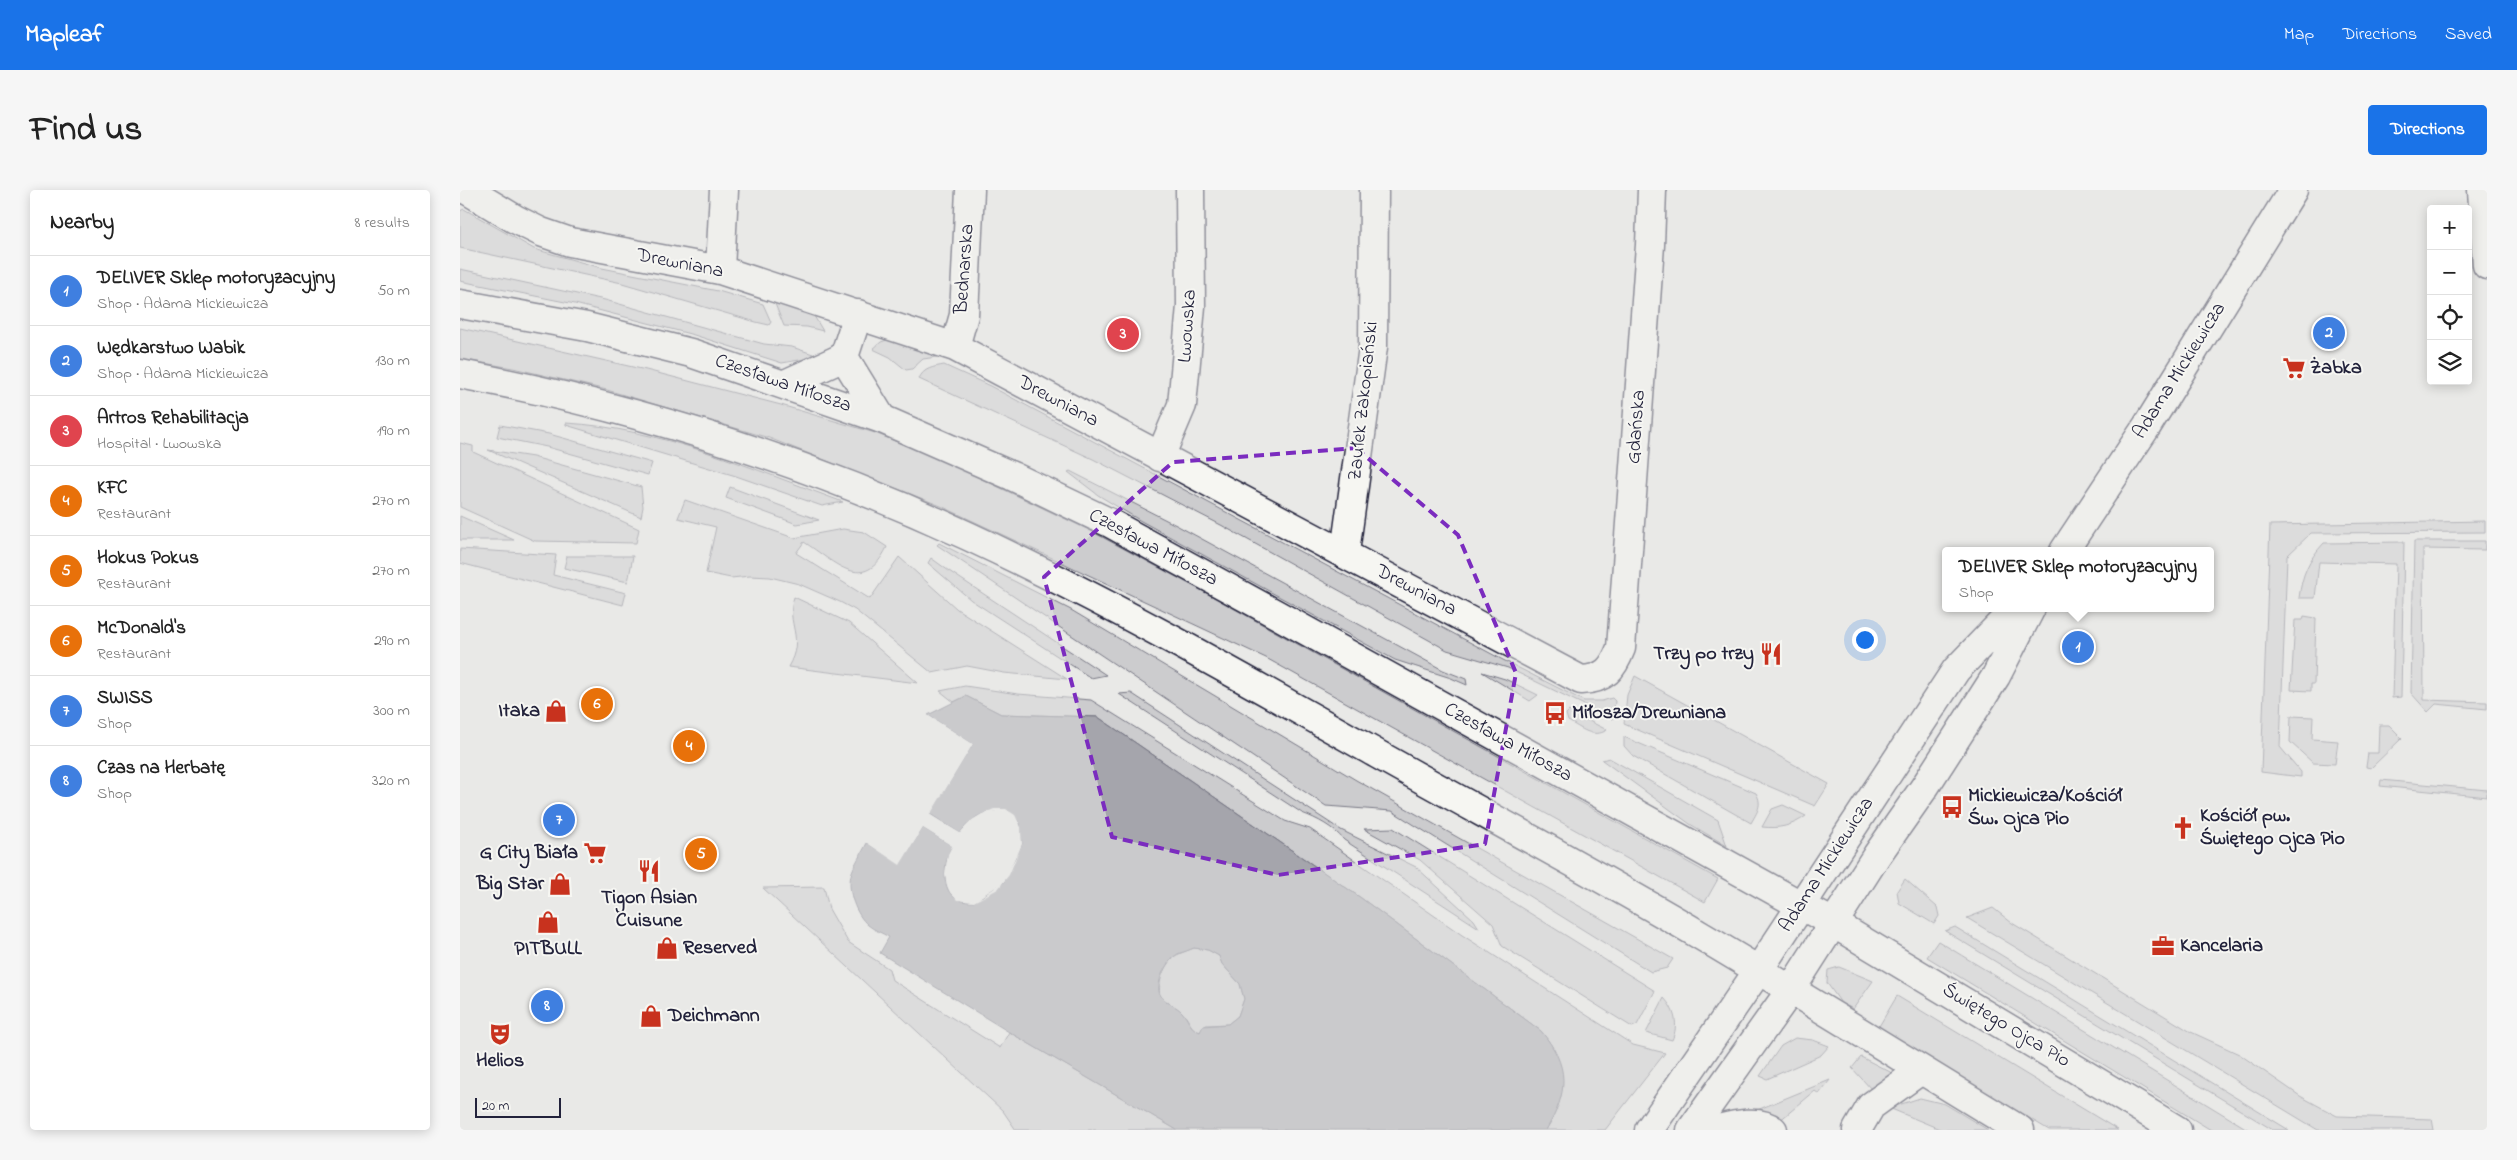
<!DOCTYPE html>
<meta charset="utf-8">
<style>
body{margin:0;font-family:"Indie Flower",sans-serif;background:#f6f6f6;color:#222}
.controls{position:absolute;right:15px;top:15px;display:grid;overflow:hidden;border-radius:5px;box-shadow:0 2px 12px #0003}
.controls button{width:45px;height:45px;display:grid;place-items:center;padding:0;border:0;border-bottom:1px solid #e0e0e0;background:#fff;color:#222;font:25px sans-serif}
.scale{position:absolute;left:15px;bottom:12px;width:86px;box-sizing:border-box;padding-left:5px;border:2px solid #22223b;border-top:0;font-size:14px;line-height:18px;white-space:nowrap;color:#22223b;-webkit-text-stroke:4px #f6f6f2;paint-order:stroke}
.you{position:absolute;left:1404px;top:449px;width:18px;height:18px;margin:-12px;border:4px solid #fff;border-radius:50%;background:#1a73e8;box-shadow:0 0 0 8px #1a73e833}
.badge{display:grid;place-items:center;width:32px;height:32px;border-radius:50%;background:#1a73e8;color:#fff;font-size:16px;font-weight:700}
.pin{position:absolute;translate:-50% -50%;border:2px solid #fff;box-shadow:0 1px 5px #0006}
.popup{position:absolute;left:1482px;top:357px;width:272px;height:65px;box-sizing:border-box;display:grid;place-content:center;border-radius:5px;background:#fff;filter:drop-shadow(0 1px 4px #0005);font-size:16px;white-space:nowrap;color:#767676}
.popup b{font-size:19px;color:#222}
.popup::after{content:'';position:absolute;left:50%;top:100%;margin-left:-10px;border:10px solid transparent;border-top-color:#fff}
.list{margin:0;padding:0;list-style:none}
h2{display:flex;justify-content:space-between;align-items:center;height:65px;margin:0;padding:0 20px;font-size:21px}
h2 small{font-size:16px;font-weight:400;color:#767676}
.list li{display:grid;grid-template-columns:32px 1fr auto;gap:15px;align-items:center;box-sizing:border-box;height:70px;padding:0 20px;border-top:1px solid #e0e0e0}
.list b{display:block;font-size:19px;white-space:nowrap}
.list p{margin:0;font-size:16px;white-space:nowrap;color:#767676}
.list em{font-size:16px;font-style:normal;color:#767676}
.icon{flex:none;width:28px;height:28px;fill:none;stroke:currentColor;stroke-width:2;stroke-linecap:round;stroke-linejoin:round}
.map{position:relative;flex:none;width:2027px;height:940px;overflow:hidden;border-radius:5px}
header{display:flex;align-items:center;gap:30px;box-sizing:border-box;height:70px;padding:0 25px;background:#1a73e8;color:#fff}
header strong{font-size:24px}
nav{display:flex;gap:28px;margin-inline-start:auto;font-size:18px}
.intro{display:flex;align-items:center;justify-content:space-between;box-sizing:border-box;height:120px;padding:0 30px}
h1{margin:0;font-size:35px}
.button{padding:12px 22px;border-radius:5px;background:#1a73e8;color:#fff;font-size:18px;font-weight:700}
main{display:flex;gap:30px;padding:0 30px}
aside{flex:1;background:#fff;border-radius:5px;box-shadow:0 2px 12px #0003}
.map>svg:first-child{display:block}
</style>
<header>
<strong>Mapleaf</strong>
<nav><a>Map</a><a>Directions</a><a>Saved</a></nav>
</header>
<div class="intro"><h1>Find us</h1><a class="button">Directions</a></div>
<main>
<aside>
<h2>Nearby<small>8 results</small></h2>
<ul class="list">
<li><span class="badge" style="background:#3f7fe0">1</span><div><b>DELIVER Sklep motoryzacyjny</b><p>Shop · Adama Mickiewicza</p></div><em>50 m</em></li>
<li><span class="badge" style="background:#3f7fe0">2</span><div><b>Wędkarstwo Wabik</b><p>Shop · Adama Mickiewicza</p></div><em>130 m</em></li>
<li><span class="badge" style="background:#e0444e">3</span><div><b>Artros Rehabilitacja</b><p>Hospital · Lwowska</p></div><em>190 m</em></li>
<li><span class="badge" style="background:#e8710a">4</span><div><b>KFC</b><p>Restaurant</p></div><em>270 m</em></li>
<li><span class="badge" style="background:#e8710a">5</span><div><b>Hokus Pokus</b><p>Restaurant</p></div><em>270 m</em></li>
<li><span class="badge" style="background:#e8710a">6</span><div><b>McDonald's</b><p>Restaurant</p></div><em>290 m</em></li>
<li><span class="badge" style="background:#3f7fe0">7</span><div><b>SWISS</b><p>Shop</p></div><em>300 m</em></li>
<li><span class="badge" style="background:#3f7fe0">8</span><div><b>Czas na Herbatę</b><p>Shop</p></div><em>320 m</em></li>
</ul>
</aside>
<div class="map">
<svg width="2027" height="940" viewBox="0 0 2027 940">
<rect width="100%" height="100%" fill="#e9e9e7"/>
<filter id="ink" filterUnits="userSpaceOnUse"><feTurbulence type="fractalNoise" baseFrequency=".02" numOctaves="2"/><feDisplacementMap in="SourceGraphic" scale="10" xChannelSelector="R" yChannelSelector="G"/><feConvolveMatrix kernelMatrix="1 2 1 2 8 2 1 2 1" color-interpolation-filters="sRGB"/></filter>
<g filter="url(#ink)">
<!-- green -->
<path fill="#ccccce" stroke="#777784" d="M4,19L74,59L142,78L258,101L303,114L311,132L309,135L296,132L162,93L0,58V21Z
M0,79L145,110L304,154L332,157L353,164L345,169L322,173L234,145L115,114L0,91Z
M313,109L354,126L363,141L347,137L324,136Z
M0,138L186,180L321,215L415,243L484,271L633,342L748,404L1258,689L1245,712L806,468L481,316L309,248L147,200L53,178L0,169Z
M427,150H433L477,167L463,169L452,179L446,180L430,167L413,159L421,152Z
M484,175L530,196L1043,470L1124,511H1142L1152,508L1155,511L1153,529L1048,478L987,460L761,335L633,269L459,189C463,178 474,177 484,175Z
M106,233C200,238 296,280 383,312L362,316L276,286L106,235Z
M40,235L89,244L192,273L188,285L87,257L37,247Z
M0,253L13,256V262L179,339L176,353L75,351L0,317Z
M28,260L73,267L181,297L183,317L181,327Z
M610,281L718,336L983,480L1006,489L1007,495L991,488L935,470L681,331L638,305L608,282Z
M270,297L359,330L337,334L266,308Z
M225,310L334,348L383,339L404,342L427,357C404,405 375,372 344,352L336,363L410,409L439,367L497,419L607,489L544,483L507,476L472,483L395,420L380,412L339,394L310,387L290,386L271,388L246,383L256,337L218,328Z
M0,326L54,350H0Z
M2025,331V342L1851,343L1827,366L1820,557L1841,582V587L1801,582L1810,335Z
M1954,351H2025V360L1963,359L1964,510L2027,512V519L1976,514L1968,522L1951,503Z
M1944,352L1941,507L1932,508L1936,374L1859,372L1855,408H1839C1842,385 1848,370 1864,353Z
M479,353L611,420L896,590L1213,769L1207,778L1191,782L932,621L866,616L477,355Z
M0,359L96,365L93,385L166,403L163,415L0,373Z
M107,366H173L168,392L104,378Z
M471,368L489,381L646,485L631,488L511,410L468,373Z
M334,407L389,433L458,493L328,477C346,446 325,435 334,407Z
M1844,426L1856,428L1854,494H1851V501L1831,500L1835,430H1843Z
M1022,482L1045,489L1078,505L1070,511Z
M1175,486L1369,594L1355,616L1164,534L1167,505Z
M505,496L558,504L631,510L825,631L850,639L1002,745L1173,855L1205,863L1145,940H1086C1108,903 1109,875 1081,841L901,708L638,527L541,524L506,506L494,512L480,501Z
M671,503L881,640L956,677L1014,730L1019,738L884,650C873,637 858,629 842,623L659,504Z
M1109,521L1147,540C1133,549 1121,538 1108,531L1106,524Z
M1831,526L1853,527L1852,549L1878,551L1875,574L1853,573L1830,552Z
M1919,535H1929L1942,548L1911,578L1906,577L1908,563H1918Z
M1164,547L1296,603C1303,615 1297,622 1291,633L1173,566L1164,556Z
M1149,568L1258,630L1267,656L1230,634L1142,570Z
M1921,590L2027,600V607L1920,596Z
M1323,615L1346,626C1332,636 1319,639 1302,637L1312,619Z
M933,638L1195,801L1177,835L1172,837L1042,756L1033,734L960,670L904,639Z
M1445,689L1477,717L1479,726L1474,734L1439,713L1437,701Z
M364,697L369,719L388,752L429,779L432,790L540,858L549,842L717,940H556L543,921L303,698Z
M1533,718L1552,733L1731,842L1779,864L1840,906L1877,926L1972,929L1974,940H1858L1507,728Z
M1495,737L1829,940H1813L1485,741Z
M1478,751L1789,940H1751L1467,767Z
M734,758L748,760L759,766L762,774L780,794L784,809L778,826L768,834L746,835L740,842C731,839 731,834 726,827C719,818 708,813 700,806C697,792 706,769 719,764C723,762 729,760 734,758Z
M1379,777L1413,791L1393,819L1381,813L1367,793L1368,780Z
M1437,806L1658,940H1589L1418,838Z
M1204,808C1215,820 1219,835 1212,850L1186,843Z
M1335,848L1353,850L1369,856L1361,865L1307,889L1300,886L1321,856Z
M1401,867L1436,885L1412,900L1392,878Z
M1370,890L1359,904L1355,901L1318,932L1291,926L1297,920Z
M1460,908L1485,914L1528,940H1482L1429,918Z"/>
<!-- water -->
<path fill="#a5a5ac" stroke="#71717f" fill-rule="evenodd" d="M506,506L541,524L638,527L901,708L1081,841C1110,876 1109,902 1086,940H717L549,842L420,763L429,747C422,743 414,740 408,735C396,725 387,701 391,685C394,674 402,663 407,653L440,674L463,638L492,656C484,670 479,702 499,710C503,712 510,712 514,712L544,692L562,654L560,633L549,621C529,618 513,625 500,643L470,624L513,554L468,525ZM734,758L748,760L759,766L762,774L780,794L784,809L778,826L768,834L743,836L740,842C729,838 729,830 722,822C717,816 705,813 701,806C693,795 708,767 720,763C724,762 729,760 734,758Z"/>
<!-- pier -->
<path fill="#e9e9e7" d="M466,524L513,554L470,625L500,643L512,630L522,624L534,619H546L555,625L561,637L562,654L549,685L538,699L514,712L497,710L490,702L485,684L488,664L492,656L463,638L440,675L407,653V651L439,671L461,636L464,635L494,655L488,674L487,691L492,700L499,708L505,710L522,707L536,697L542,691L556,667L559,654L558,637L553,627L545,622L535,621L523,626L513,632L501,646L468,626L510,555L466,527Z"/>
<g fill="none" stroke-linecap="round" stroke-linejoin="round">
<defs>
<path id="minor" d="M7,0L55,29L81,42L110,52L260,80L495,157L1121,490C1145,489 1153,479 1161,458L1190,55L1192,0
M2022,0L2027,75
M260,80L264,0
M495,157L504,125L510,0
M384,167L422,229
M325,194L384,167L398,124
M700,267L722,215L731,116L730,0
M1604,361L1687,236L1833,0
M885,362L913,157L914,0
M1189,940L1298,781L1496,480L1556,418
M1231,940L1330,801L1417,665L1464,598L1536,486L1571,418
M1255,940C1271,936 1298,928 1313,940
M1397,940L1411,916L1461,880"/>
<path id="major" d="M0,114L127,137L231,163L422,229L552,286L648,332L816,424L1373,733L1717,940
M0,184C175,217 346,271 508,346C648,411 783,488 917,564C1024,624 1133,682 1238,744C1346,808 1453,875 1560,940"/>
</defs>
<!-- minor casing -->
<use href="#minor" stroke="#22223b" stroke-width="31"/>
<!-- major casing -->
<use href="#major" stroke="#22223b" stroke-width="31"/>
<!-- minor -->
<use href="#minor" stroke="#f6f6f2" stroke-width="28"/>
<!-- major -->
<use href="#major" stroke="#f6f6f2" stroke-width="28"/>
</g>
</g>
<!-- marked area -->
<path d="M0 0H2027V940H0ZM896,258L998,345L1056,483L1025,654L818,685L652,647L584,387L713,272Z" fill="#e9e9e7" fill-opacity=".55" fill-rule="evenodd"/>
<path fill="none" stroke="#7b2cbf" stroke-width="4" stroke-dasharray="10 6" stroke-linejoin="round" d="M896,258L998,345L1056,483L1025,654L818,685L652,647L584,387L713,272Z"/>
<!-- icons -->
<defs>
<symbol id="supermarket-bare" viewBox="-9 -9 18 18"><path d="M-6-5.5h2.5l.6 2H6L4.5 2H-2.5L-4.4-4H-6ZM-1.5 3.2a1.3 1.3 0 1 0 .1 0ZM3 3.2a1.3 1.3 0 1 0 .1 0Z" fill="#c8321e" stroke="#f6f6f2" stroke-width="2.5" paint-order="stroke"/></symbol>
<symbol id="restaurant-bare" viewBox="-9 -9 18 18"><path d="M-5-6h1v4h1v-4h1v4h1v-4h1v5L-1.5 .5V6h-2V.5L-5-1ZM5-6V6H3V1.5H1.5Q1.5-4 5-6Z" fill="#c8321e" stroke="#f6f6f2" stroke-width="2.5" paint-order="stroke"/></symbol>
<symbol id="shop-bare" viewBox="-9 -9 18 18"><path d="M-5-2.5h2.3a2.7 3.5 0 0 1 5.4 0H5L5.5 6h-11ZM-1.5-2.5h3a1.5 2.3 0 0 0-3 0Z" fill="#c8321e" stroke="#f6f6f2" stroke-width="2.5" paint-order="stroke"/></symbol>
<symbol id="bus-bare" viewBox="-9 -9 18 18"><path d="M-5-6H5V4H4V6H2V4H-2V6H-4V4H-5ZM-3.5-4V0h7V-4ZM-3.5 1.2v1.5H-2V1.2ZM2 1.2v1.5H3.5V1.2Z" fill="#c8321e" stroke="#f6f6f2" stroke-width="2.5" paint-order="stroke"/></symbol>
<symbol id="church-bare" viewBox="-9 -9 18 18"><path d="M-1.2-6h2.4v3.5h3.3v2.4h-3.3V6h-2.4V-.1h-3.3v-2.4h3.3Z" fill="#c8321e" stroke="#f6f6f2" stroke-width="2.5" paint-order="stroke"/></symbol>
<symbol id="office-bare" viewBox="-9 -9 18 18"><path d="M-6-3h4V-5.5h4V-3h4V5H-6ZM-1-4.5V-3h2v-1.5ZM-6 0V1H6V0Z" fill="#c8321e" stroke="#f6f6f2" stroke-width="2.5" paint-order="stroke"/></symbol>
<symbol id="theatre-bare" viewBox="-9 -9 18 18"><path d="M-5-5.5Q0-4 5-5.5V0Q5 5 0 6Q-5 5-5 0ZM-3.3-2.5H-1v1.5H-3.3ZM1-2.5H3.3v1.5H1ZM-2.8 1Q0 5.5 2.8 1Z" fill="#c8321e" stroke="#f6f6f2" stroke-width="2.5" paint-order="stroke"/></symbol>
</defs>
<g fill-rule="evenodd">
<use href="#supermarket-bare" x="1818" y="162" width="32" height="32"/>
<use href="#restaurant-bare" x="1295" y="448" width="32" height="32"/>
<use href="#shop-bare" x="80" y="505" width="32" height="32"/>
<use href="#bus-bare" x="1079" y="507" width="32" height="32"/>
<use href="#bus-bare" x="1476" y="601" width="32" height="32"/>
<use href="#church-bare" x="1707" y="622" width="32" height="32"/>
<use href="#supermarket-bare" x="119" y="647" width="32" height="32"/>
<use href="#restaurant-bare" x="173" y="665" width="32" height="32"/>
<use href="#shop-bare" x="84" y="678" width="32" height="32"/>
<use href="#shop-bare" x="72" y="716" width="32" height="32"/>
<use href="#office-bare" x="1687" y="740" width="32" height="32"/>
<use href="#shop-bare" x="191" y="742" width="32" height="32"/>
<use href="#shop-bare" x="175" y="810" width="32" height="32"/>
<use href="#theatre-bare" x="24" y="828" width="32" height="32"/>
</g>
<g text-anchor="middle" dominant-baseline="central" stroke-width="4" stroke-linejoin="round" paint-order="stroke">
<!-- street labels -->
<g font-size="20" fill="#22223b" stroke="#f6f6f2">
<text transform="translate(220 74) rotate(11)">Drewniana</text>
<text transform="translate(505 79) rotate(-86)">Bednarska</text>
<text transform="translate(728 136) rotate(-86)">Lwowska</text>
<text transform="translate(1720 181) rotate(-58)">Adama Mickiewicza</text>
<text transform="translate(323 194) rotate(19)">Czesława Miłosza</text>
<text transform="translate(904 211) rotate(-84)">Zaułek Zakopiański</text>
<text transform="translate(598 212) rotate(28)">Drewniana</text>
<text transform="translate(1177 237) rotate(-86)">Gdańska</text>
<text transform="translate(693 358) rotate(28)">Czesława Miłosza</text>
<text transform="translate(956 401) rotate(28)">Drewniana</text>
<text transform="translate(1048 553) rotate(29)">Czesława Miłosza</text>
<text transform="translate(1367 675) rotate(-57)">Adama Mickiewicza</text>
<text transform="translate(1546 836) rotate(31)">Świętego Ojca Pio</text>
</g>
<!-- poi labels -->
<g font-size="20" font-weight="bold" fill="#22223b" stroke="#f6f6f2" text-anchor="start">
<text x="1850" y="178">Żabka</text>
<text x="1294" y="464" text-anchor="end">Trzy po trzy</text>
<text x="80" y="521" text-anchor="end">Itaka</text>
<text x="1112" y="523">Miłosza/Drewniana</text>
<text x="1508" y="606">Mickiewicza/Kościół<tspan x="1508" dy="23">Św. Ojca Pio</tspan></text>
<text x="1740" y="626">Kościół pw.<tspan x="1740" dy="23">Świętego Ojca Pio</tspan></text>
<text x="118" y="663" text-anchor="end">G City Biała</text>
<text x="84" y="694" text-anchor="end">Big Star</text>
<text x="189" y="708" text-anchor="middle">Tigon Asian<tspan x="189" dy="23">Cuisune</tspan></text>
<text x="1720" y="756">Kancelaria</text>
<text x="223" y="758">Reserved</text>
<text x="88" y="759" text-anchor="middle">PITBULL</text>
<text x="208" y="826">Deichmann</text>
<text x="40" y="871" text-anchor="middle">Helios</text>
</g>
</g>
</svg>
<div class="controls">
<button>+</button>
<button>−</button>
<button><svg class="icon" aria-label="locate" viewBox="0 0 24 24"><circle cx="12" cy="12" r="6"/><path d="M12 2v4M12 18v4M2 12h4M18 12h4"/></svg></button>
<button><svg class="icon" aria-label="layers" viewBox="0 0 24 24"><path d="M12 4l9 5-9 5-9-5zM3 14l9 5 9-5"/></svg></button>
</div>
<div class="scale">20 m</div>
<div class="you"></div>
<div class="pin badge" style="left:1618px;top:457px;background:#3f7fe0">1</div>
<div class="popup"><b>DELIVER Sklep motoryzacyjny</b>Shop</div>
<div class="pin badge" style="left:1869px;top:143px;background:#3f7fe0">2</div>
<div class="pin badge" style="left:663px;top:144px;background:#e0444e">3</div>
<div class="pin badge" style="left:229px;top:556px;background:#e8710a">4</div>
<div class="pin badge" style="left:241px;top:664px;background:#e8710a">5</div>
<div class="pin badge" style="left:137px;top:514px;background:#e8710a">6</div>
<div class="pin badge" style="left:99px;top:630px;background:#3f7fe0">7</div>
<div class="pin badge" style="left:87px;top:816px;background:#3f7fe0">8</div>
</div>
</main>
